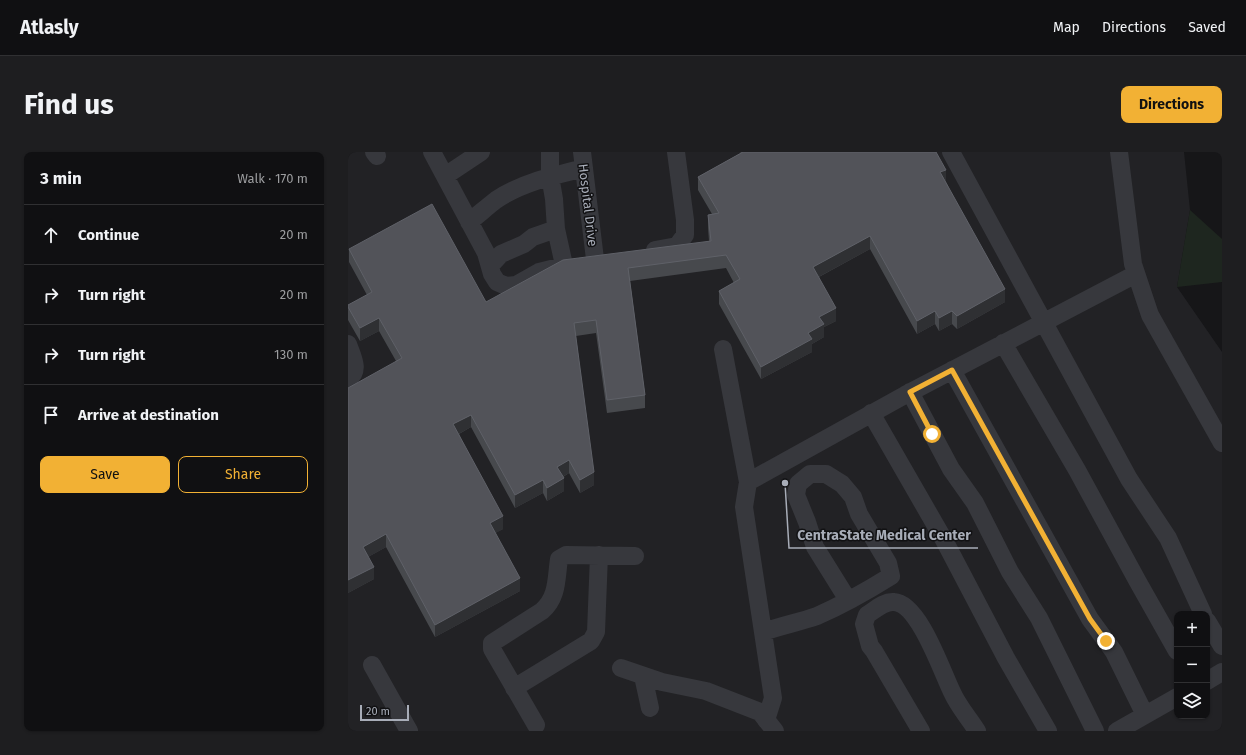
<!DOCTYPE html>
<meta charset="utf-8">
<style>
body{margin:0;font-family:"Fira Sans",sans-serif;background:#1e1e20;color:#f1f3f6}
.controls{position:absolute;right:12px;bottom:12px;display:grid;overflow:hidden;border-radius:8px;box-shadow:0 1px 3px #0004}
.controls button{width:36px;height:36px;display:grid;place-items:center;padding:0;border:0;border-bottom:1px solid #303032;background:#101012;color:#f1f3f6;font:20px sans-serif}
.scale{position:absolute;left:12px;bottom:10px;width:49px;box-sizing:border-box;padding-left:4px;border:2px solid #a8adb8;border-top:0;font-size:11px;line-height:14px;white-space:nowrap;color:#a8adb8;-webkit-text-stroke:3px #111113;paint-order:stroke}
.stop{position:absolute;width:12px;height:12px;margin:-9px;border:3px solid #f2b134;border-radius:50%;background:#fff}
.stop.end{background:#f2b134;border-color:#fff;box-shadow:0 1px 4px #0008}
.list{margin:0;padding:0;list-style:none}
h2{display:flex;justify-content:space-between;align-items:center;height:52px;margin:0;padding:0 16px;font-size:17px}
h2 small{font-size:13px;font-weight:400;color:#9c9d9f}
.list li{display:grid;grid-template-columns:26px 1fr auto;gap:12px;align-items:center;box-sizing:border-box;height:60px;padding:0 16px;border-top:1px solid #303032}
.list b{display:block;font-size:15px;white-space:nowrap}
.list em{font-size:13px;font-style:normal;color:#9c9d9f}
.actions{display:flex;gap:8px;padding:12px 16px}
.actions a{flex:1;padding:9px 0;border:1px solid #f2b134;border-radius:8px;text-align:center;font-size:14px;color:#f2b134}
.actions .main{background:#f2b134;color:#111}
.icon{flex:none;width:22px;height:22px;fill:none;stroke:currentColor;stroke-width:2;stroke-linecap:round;stroke-linejoin:round}
.map{position:relative;flex:none;width:874px;height:579px;overflow:hidden;border-radius:8px}
header{display:flex;align-items:center;gap:24px;box-sizing:border-box;height:56px;padding:0 20px;background:#101012;border-bottom:1px solid #303032}
header strong{font-size:19px}
nav{display:flex;gap:22px;margin-inline-start:auto;font-size:14px}
.intro{display:flex;align-items:center;justify-content:space-between;box-sizing:border-box;height:96px;padding:0 24px}
h1{margin:0;font-size:28px}
.button{padding:10px 18px;border-radius:8px;background:#f2b134;color:#111;font-size:14px;font-weight:700}
main{display:flex;gap:24px;padding:0 24px}
aside{flex:1;background:#101012;border-radius:8px;box-shadow:0 1px 3px #0004}
.map>svg:first-child{display:block}
</style>
<header>
<strong>Atlasly</strong>
<nav><a>Map</a><a>Directions</a><a>Saved</a></nav>
</header>
<div class="intro"><h1>Find us</h1><a class="button">Directions</a></div>
<main>
<aside>
<h2>3 min<small>Walk · 170 m</small></h2>
<ul class="list">
<li><svg class="icon" aria-label="ahead" viewBox="0 0 24 24"><path d="M12 20V5M6 11l6-6 6 6"/></svg><div><b>Continue</b></div><em>20 m</em></li>
<li><svg class="icon" aria-label="right" viewBox="0 0 24 24"><path d="M7 20v-9h11M14 6l5 5-5 5"/></svg><div><b>Turn right</b></div><em>20 m</em></li>
<li><svg class="icon" aria-label="right" viewBox="0 0 24 24"><path d="M7 20v-9h11M14 6l5 5-5 5"/></svg><div><b>Turn right</b></div><em>130 m</em></li>
<li><svg class="icon" aria-label="arrive" viewBox="0 0 24 24"><path d="M6 21V4h12l-3 4 3 4H6"/></svg><div><b>Arrive at destination</b></div></li>
</ul>
<div class="actions"><a class="main">Save</a><a>Share</a></div>
</aside>
<div class="map">
<svg width="874" height="579" viewBox="0 0 874 579">
<rect width="100%" height="100%" fill="#161618"/>
<!-- built -->
<path fill="#222225" fill-rule="evenodd" d="M0,0H836L842,58L829,135L874,200V579H0ZM829,462H859V564H829Z"/>
<!-- green -->
<path fill="#1e261f" d="M842,58L874,87V130L829,135Z"/>
<g fill="none" stroke-linecap="round" stroke-linejoin="round">
<!-- minor -->
<path stroke="#37383d" stroke-width="18" d="M26,0L29,4
M84,0L138,101L144,122L149,130L158,134L168,133L191,120L215,114
M234,0L247,107
M603,0L781,327L820,386L855,462
M771,0L785,112L802,163L874,291
M97,24L133,0
M121,70C130,63 139,55 148,48C173,31 207,23 236,16
M208,77L216,113
M307,98L329,94L337,83V68L328,0
M142,114L153,102L176,92L185,85L208,77L206,47L202,24V0
M655,191L729,318L790,430L829,499
M0,192C4,204 13,219 0,227
M375,197L400,330
M604,218L742,467L766,500L797,563
M562,240L603,317L627,351L662,420L691,466L747,579
M523,261L596,388L658,506L700,579
M859,469L874,494
M415,480C432,474 452,470 469,464C494,453 519,439 543,424L540,411L511,362L505,345L494,332L478,322H462L450,332L448,343L459,370L467,395L500,448
M24,513L61,579
M273,516L314,530L358,539L412,560L427,579
M295,524L302,556
M859,529L874,520
M166,536L243,489L248,480L251,403
M418,568L425,546L396,355L400,330L557,243L788,122
M188,573L144,497V491L194,459C210,445 208,427 211,407L218,403L287,404
M573,579L526,499L522,494L516,472L519,463C527,458 536,449 546,450C571,451 594,520 604,540C610,554 621,566 629,579
M769,579L829,545"/>
</g>
<!-- wall -->
<path fill="#47494d" d="M392,0H588L598,30L657,150L609,177L604,172L591,179L587,172L569,182L522,97L471,125L488,169L476,175V185L464,192V200L413,227L371,152V139L386,131L378,116L282,129L297,243V256L259,261L248,181L228,184L246,333L232,341L221,321L215,325L216,339L199,349L195,341L167,356L123,275L111,282L155,377L147,381L172,439L87,485L38,395L20,405L26,427L0,441L48,209L31,179L12,189L0,168V153L19,143L1,110V97L138,150L361,89L360,76V63L364,62L350,38V25L393,1Z"/>
<!-- shaded-wall -->
<path fill="#2f3033" d="M598,18V30L592,20Z
M522,84V97L465,128V115Z
M657,137V150L609,177V164Z
M488,156V169L476,175V185L464,192V200L413,227V215L460,181L471,165Z
M587,159V172L569,182V169Z
M604,159V172L591,179V166Z
M31,166V179L12,189V176Z
M123,263V275L105,285V272Z
M221,308V321L209,328V315Z
M246,320V333L232,341V328Z
M216,326V339L199,349V336Z
M195,328V341L167,356V343Z
M155,364V377L142,384V371Z
M38,382V395L15,408V395Z
M26,415V427L0,441V428Z
M172,426V439L87,485V473Z"/>
<!-- building -->
<path fill="#525359" stroke="#5f6168" d="M395,0H588L598,18L592,20L657,137L609,164L604,159L591,166L587,159L569,169L522,84L465,115L488,156L471,165L476,172L460,181L464,187L413,215L371,139L392,127L378,103L280,116L297,243L259,248L248,168L226,171L246,320L232,328L221,308L209,315L216,326L199,336L195,328L167,343L123,263L105,272L155,364L142,371L172,426L87,473L38,382L15,395L26,415L0,428V236L54,206L31,166L12,176L0,155V153L24,140L1,97L84,52L138,150L215,108L363,89L360,63L371,61L350,25Z"/>
<g fill="none" stroke-linecap="round" stroke-linejoin="round">
<!-- route -->
<path stroke="#f2b134" stroke-width="5" d="M584,282L562,240L604,218L742,467L758,489"/>
</g>
<g text-anchor="middle" dominant-baseline="central" stroke-width="3" stroke-linejoin="round" paint-order="stroke">
<!-- street labels -->
<g font-size="13" fill="#a8adb8" stroke="#111113">
<text transform="translate(240 53) rotate(83)">Hospital Drive</text>
</g>
</g>
<!-- callouts -->
<path fill="none" stroke="#a8adb8" stroke-width="1.5" d="M437 331L441 396H630"/>
<circle fill="#a8adb8" stroke="#111113" stroke-width="1.5" cx="437" cy="331" r="4"/>
<g font-size="14" text-anchor="middle" font-weight="bold" fill="#a8adb8" stroke="#111113" stroke-width="3" stroke-linejoin="round" paint-order="stroke">
<text x="536" y="388">CentraState Medical Center</text>
</g>
</svg>
<div class="controls">
<button>+</button>
<button>−</button>
<button><svg class="icon" aria-label="layers" viewBox="0 0 24 24"><path d="M12 4l9 5-9 5-9-5zM3 14l9 5 9-5"/></svg></button>
</div>
<div class="scale">20 m</div>
<div class="stop" style="left:584px;top:282px"></div>
<div class="stop end" style="left:758px;top:489px"></div>
</div>
</main>
